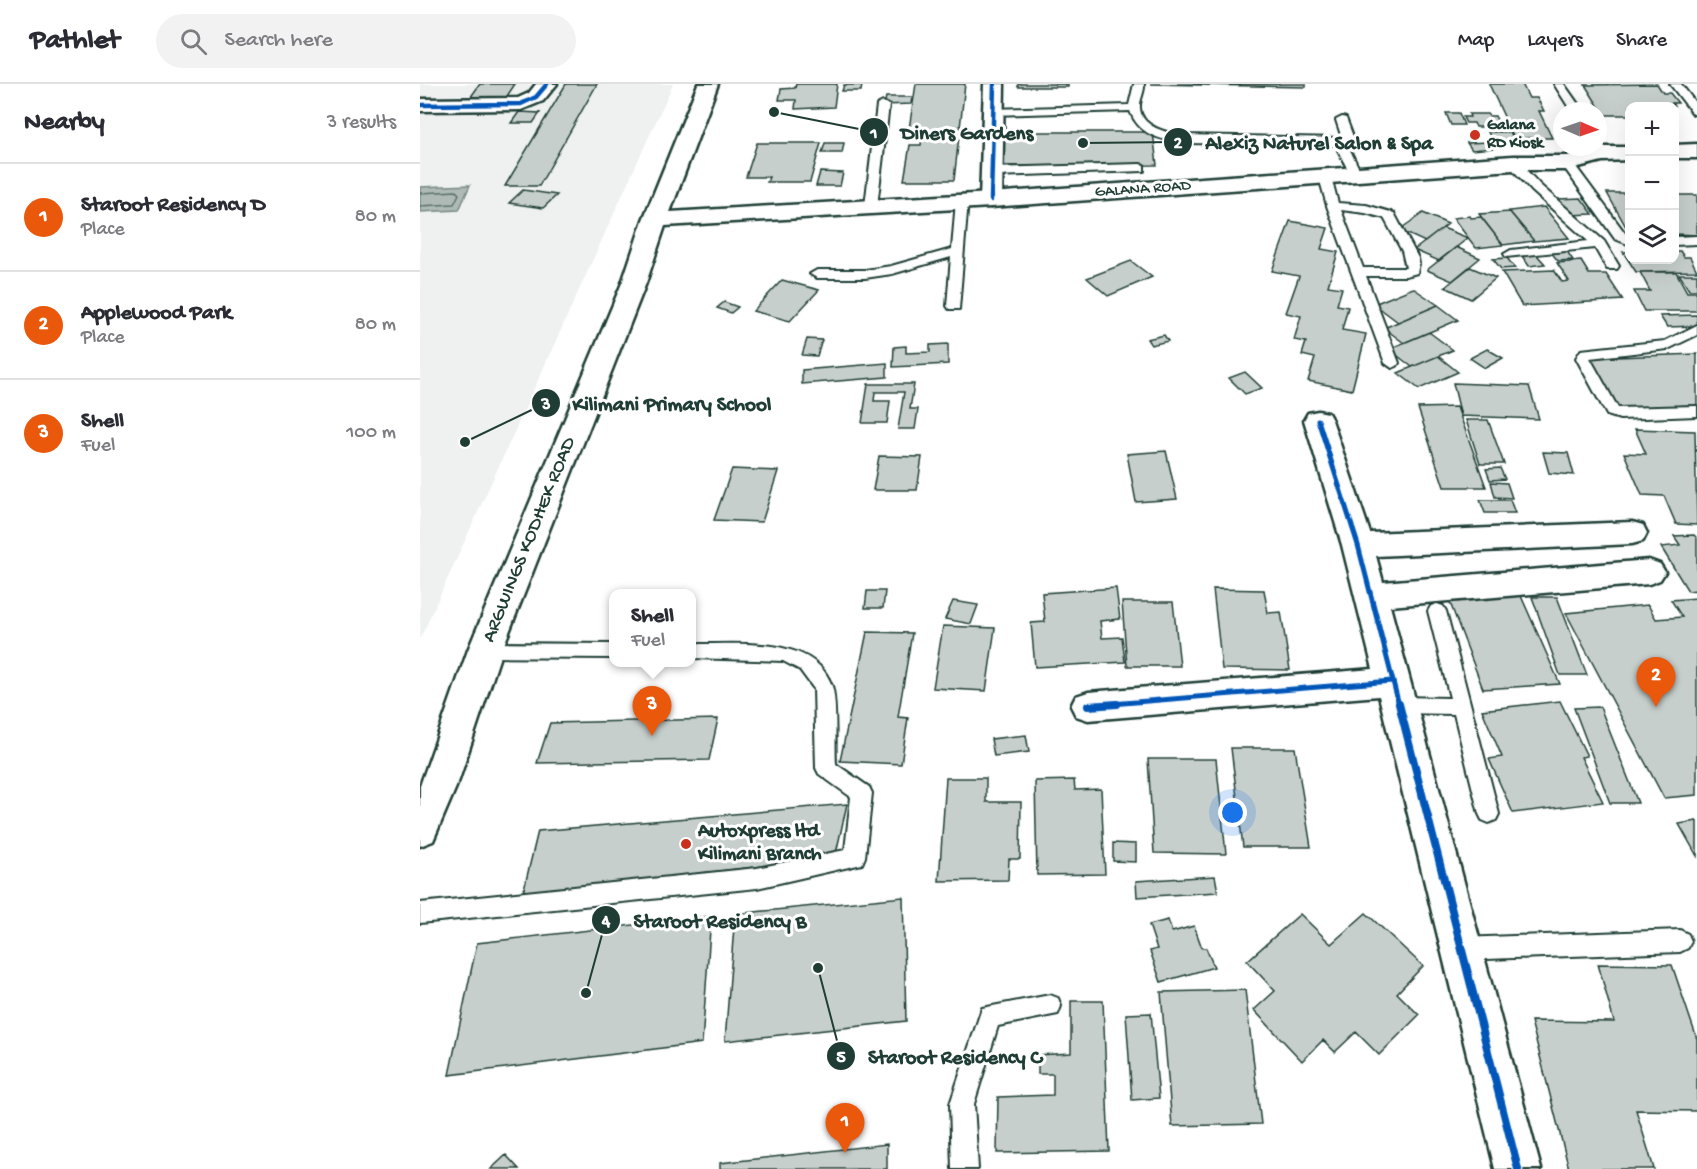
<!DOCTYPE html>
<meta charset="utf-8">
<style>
body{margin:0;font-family:"Gochi Hand",sans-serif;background:#f2f2f3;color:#2b2b33}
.controls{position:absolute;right:18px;top:18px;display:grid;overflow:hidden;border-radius:12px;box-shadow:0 6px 24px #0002}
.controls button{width:54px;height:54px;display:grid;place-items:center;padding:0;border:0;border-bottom:2px solid #e1e1e2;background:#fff;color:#2b2b33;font:30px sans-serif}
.compass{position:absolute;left:1133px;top:18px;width:54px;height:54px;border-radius:50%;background:#fff;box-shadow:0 6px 24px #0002;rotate:92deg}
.you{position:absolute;left:813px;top:729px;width:21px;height:21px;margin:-15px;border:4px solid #fff;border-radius:50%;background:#1a73e8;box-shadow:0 0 0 9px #1a73e833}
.badge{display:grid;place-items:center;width:39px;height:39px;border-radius:50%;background:#ea580c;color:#fff;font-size:20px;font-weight:700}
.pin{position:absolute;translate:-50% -50px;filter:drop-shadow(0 2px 3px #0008)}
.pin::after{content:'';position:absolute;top:32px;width:21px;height:18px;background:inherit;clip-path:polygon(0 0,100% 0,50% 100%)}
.popup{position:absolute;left:189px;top:505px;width:87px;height:78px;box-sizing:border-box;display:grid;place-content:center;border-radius:12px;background:#fff;filter:drop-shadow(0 2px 4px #0005);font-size:20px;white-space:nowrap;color:#7c7c81}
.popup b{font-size:22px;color:#2b2b33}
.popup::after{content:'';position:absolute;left:50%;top:100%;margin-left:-12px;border:12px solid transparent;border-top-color:#fff}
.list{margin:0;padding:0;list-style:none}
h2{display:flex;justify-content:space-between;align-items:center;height:78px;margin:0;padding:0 24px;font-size:26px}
h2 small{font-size:20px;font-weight:400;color:#7c7c81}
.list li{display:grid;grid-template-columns:39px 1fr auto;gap:18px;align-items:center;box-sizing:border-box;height:108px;padding:0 24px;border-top:2px solid #e1e1e2}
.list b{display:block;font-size:22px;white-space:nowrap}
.list p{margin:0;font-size:20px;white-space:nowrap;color:#7c7c81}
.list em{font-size:20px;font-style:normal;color:#7c7c81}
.icon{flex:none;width:33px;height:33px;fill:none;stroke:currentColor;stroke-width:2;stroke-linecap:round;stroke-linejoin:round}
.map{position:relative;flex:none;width:1277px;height:1085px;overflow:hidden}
header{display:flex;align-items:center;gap:36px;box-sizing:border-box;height:84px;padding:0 30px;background:#fff;border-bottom:2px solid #e1e1e2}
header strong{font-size:28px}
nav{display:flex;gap:33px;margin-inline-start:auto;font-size:21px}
.search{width:420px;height:54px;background:#f2f2f3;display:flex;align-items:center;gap:15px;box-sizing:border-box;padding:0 21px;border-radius:33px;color:#7c7c81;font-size:22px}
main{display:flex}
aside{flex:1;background:#fff}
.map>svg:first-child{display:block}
</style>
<header>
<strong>Pathlet</strong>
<div class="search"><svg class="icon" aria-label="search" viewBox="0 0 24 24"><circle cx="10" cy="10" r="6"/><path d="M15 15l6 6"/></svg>Search here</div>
<nav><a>Map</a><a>Layers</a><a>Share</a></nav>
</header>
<main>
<aside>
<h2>Nearby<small>3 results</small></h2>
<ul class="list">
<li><span class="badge">1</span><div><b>Staroot Residency D</b><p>Place</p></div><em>80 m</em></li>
<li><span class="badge">2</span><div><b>Applewood Park</b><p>Place</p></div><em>80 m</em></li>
<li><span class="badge">3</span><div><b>Shell</b><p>Fuel</p></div><em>100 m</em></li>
</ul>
</aside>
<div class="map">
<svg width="1277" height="1085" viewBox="0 0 1277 1085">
<rect width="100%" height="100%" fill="#fff"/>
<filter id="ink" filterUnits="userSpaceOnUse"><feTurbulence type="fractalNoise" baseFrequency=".0167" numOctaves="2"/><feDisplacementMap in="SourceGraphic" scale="12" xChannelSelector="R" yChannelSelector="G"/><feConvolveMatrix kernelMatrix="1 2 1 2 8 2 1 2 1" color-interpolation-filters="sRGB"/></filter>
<g filter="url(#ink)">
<!-- built -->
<path fill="#eef1f0" d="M0,0H253L0,555Z"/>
<!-- water -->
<path fill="#afbab7" stroke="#758883" stroke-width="1.5" d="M50,101L39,126L0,128V103Z"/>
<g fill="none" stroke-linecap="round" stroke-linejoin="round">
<!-- shore -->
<path stroke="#596f68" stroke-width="1.5" d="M0,109L36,107L39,110L34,120L0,122"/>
</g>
<!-- building -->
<path fill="#c7cfcc" stroke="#1f3d34" stroke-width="1.5" d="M60,0H95L81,21H45Z
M146,0H177L119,102H85Z
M376,0H417L414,23L375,25L376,16H359L361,5L375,4Z
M496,0H545L534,96H484L490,61H501L503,45H489Z
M598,0H648V3H598Z
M730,0H886V3Z
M1069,0H1102L1109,14H1117L1124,27H1119L1132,54H1094Z
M1237,0L1243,9H1250L1258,19H1252L1254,22H1210V31H1184L1165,1Z
M424,1H442L441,7H422Z
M466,13H492L491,20L464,21Z
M99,28L120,29L113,39H91Z
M1026,29H1039L1044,41H1031Z
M1049,30H1067L1069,32H1075L1079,40H1073L1075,43H1056L1054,39H1046L1043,33H1050Z
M576,48H733L737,81L574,82Z
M1068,48H1090L1096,59H1073Z
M1069,58L1074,64L1052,66L1047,59Z
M337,59H401L390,98H347L349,93H326Z
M405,59H424L422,69H402Z
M400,88L423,89L420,102H396Z
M103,106L137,111L123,124L89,119Z
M1187,109H1210V150Z
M1254,111H1277V151L1254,150Z
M1161,114L1173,130L1149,131L1139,115Z
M1124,123L1149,154L1114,157L1089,127Z
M1090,128L1114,157L1083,161L1059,130Z
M1003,129L1028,140L1005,158L979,146Z
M1050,132L1051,134L1061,133L1083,161L1056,164L1033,134Z
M870,137L908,144L901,165L918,168L908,202L922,204L917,221L928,223L922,246L946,250L932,306L888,297L895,274L882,271L886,258L874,256L881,232L866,229L879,192L852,187Z
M1023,144L1048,154L1019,177L994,166Z
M1036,163L1060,174L1032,197L1007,186Z
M1146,166L1153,176L1138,177L1130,167Z
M1254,167H1260L1264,173H1270L1277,187L1216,188L1203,168H1210V176H1254Z
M1116,170L1125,180L1109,182L1102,172Z
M1087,174L1095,184L1081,185L1073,175Z
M711,177L732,193L688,212L667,194Z
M1161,177L1169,190H1186L1203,216L1102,222L1082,188L1134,186L1142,198L1149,197L1137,179Z
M1050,183L1076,194L1051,215L1025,203Z
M1220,188H1256L1267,208H1277V227H1224L1214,207H1230Z
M1259,190H1277V206H1269Z
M362,196L399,206L370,237L333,227Z
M993,204L1018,221L978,238L954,220Z
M304,218L318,223L311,229L297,224Z
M1018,221L1038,236L984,259L964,244Z
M1277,231V242L1247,243L1240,232Z
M1009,248L1033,266L992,283L969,265Z
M744,251L748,257L731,261L727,255Z
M387,255L402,256L397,272L382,271Z
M528,260V280L473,283L474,263L486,262V269L510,268V261Z
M1067,265L1083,274L1065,284L1050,274Z
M1277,270V321L1198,324L1170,274Z
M1018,272L1038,288L999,305L978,289Z
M467,279V293L382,300V286Z
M825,288L842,304L825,310L809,294Z
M1033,299L1109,302L1119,335L1041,332Z
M448,300H494L490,325H498L495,345H478L484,308H455L454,317H470L467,339H442Z
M1037,323L1066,403H1024L998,324Z
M1046,336H1068L1084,380H1060Z
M1215,345L1275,347L1277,441L1256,440L1244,412L1222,411L1204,369L1226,370Z
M746,367L757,415L716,418L707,370Z
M1123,368L1148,369L1154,391L1129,389Z
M459,372L502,373L497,406H453Z
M1080,384L1085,395L1070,396L1066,385Z
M312,385L358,387L342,438L294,436Z
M1071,398L1087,399L1092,414L1075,413Z
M1060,416H1090L1095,429H1065Z
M1274,451L1277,454V506L1268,507L1241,463L1260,461L1254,452Z
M696,504L700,535L680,537L682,554L702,553L705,578L615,583L611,539L625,538L622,509Z
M793,505L844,506L848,529L861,528L870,586L802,585Z
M447,507H465L463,524H445Z
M1101,512L1140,600L1063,605L1029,516Z
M1112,513H1137L1167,591H1140Z
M1277,514V711L1244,714L1146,529L1228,521L1236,535L1262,533L1251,516Z
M533,517L558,521L551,540L525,535Z
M702,518H753L760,582H707Z
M523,542L575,544L566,607L513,604Z
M447,548L492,549L478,633L488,634L481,680L420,677Z
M1140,617L1167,672L1161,673L1183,718L1093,729L1069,675L1082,673L1062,626Z
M1180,623L1218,719H1190L1154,624Z
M298,635L289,676L117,679L130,639Z
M606,651L609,668L574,672L571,655Z
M811,664H875L891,763H823Z
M728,675H796L806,770L734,769Z
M526,694H566V718H601L600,775H589L588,796L519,797Z
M654,696L655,706L681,705L685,790L617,791L615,697Z
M427,720L415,774L103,809L118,747Z
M1277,737V772L1259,740Z
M693,759L716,760V778L693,777Z
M795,792L798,808L717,813L716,797Z
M483,813L486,937L305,957L315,830Z
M946,829L1003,882L977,909L999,931L959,971L936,948L915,968L903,956L882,977L834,926L855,907L827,877L880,830L911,860Z
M291,832L282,959L29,991L57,859Z
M748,836L752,848L774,842L782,864H786L794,883L741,898L730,867L737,865L729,841Z
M1178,880L1252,881L1277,955V1027L1216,1026L1234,1085H1149L1111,937L1194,938Z
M825,906L841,1040L752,1042L741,908Z
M651,917H683L689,1067L577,1069L578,1013L633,1011V990H618V971L651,969Z
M731,929L739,1014L712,1016L706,930Z
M467,1060V1085H300V1079Z
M86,1071L99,1085H71Z"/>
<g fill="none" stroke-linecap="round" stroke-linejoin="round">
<defs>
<path id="service" d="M714,0H724C725,8 719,16 720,24C721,43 747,49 762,51L922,54L916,36L922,33L926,34L935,58L930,66L942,91L936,95L932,94L918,66L921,61L762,59C739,55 719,51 710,27L572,31L566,28L572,25L709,21Z
M1134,0H1144L1163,27H1151Z
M1250,0H1261L1277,21V31L1273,30Z
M463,18L469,21L457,122L451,126L445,122L457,21Z
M1093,75L1097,76L1120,101L1184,157L1199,182L1197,185H1187L1175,164L1086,173L1084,170L1091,166L1168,157L1112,107L1087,79Z
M1147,75L1151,76L1205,149L1210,152V161L1195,155L1141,79Z
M720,80L724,81V87L572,92L566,88L572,84Z
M905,89L911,93L918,119L946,121L974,129L998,174L999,180L997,189L986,192H946L979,279L977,282L972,284L965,279L907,122L899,93ZM921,126L945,129L964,134L982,167L986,184H943Z
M542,112L548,116L539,225H529L527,222L531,173L472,190L445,194H397L390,190L397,186H445L471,182L532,165L536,116Z
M1277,152V160L1254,161V153Z
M1277,241V251L1248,265L1170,274L1198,324L1277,322V332L1200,335L1187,331L1156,274L1161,266L1245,257Z
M1017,520L1023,522L1026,527L1079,730L1076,736L1069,739L1062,736L1059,730L1034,630L978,629L971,627L968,621L971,615L978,613L1030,614L1008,527L1011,522Z
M65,559L193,560V574L65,573L59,571L56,566L59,561Z
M271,560C314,561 394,550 412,602C417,616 415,662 416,680L449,703L452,709L445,773L442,780L337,804L0,839V819L337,784L425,766L431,713L399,690L396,684L394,605L380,586L363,577L271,574Z
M1260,846L1268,850L1271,857L1268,864L1260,868L1041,876L1033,873L1030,865L1033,857L1041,854Z
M630,911L638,914L641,922L638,930L578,942L554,1020L558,1085H532L530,1020L562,924Z"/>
<path id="minor" d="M116,0H137L123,17L101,26L0,27V15L98,14L109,9Z
M564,0H584L582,116L579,121L571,123L563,121L560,116Z
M898,327L908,329L912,336L950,449L1212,438L1223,441L1227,449L1223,457L1212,460L956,472L963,498L1229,476L1240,480L1245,488L1240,496L1229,500L970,522L1121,1085H1075L959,612L668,636L656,632L651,622L656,612L668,608L953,585L922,461L884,336L888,329Z"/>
<path id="secondary" d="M278,0H298L250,128L571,109L1093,72H1147L1181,63H1210V76L1182,77L1147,86H1093L571,123L245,142L226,199L82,566L39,696L13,757L0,762V702L48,566L202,199L223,136Z
M1277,60V74H1254V61Z"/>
</defs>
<!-- service casing -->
<use href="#service" stroke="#1f3d34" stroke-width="4"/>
<!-- minor casing -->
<use href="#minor" stroke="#1f3d34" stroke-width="5"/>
<!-- secondary casing -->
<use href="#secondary" stroke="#1f3d34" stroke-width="5"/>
<!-- service -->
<use href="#service" fill="#fff" fill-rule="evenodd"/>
<!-- minor -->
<use href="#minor" fill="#fff" fill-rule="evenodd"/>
<!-- secondary -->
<use href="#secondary" fill="#fff" fill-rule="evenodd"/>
<defs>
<path id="cycleway-far2" d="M0,21L101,20L116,13L127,0
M571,116L574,0"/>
<path id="cycleway-far1" d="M898,336L938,461L979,621
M679,621L972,597"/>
<path id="cycleway" d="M979,620L1098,1085
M668,622L697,620"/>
</defs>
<!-- cycleway-far2 casing -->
<use href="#cycleway-far2" stroke="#fff" stroke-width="7"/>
<!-- cycleway-far1 casing -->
<use href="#cycleway-far1" stroke="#fff" stroke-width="9"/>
<!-- cycleway casing -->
<use href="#cycleway" stroke="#fff" stroke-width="11"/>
<!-- cycleway-far2 -->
<use href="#cycleway-far2" stroke="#0057b8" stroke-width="4.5"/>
<!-- cycleway-far1 -->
<use href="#cycleway-far1" stroke="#0057b8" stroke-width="5"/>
<!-- cycleway -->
<use href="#cycleway" stroke="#0057b8" stroke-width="8"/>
</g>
</g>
<!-- markers -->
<g fill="#c8321e" stroke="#fff" stroke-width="2">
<circle cx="1055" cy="51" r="6"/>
<circle cx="266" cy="760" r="6"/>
</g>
<g text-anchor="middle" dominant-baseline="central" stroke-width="6" stroke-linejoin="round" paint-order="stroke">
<!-- far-poi labels -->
<g font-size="16" font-weight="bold" fill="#1f3d34" stroke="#fff" text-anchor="start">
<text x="1067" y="42">Galana<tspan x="1067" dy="18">RD Kiosk</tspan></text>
</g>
<!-- far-street labels -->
<g font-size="16" fill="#1f3d34" stroke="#fff">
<text transform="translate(723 106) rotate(-4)">GALANA ROAD</text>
</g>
<!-- street labels -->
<g font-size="20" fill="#1f3d34" stroke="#fff">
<text transform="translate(110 456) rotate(-68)">ARGWINGS KODHEK ROAD</text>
</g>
<!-- poi labels -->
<g font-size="20" font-weight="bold" fill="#1f3d34" stroke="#fff" text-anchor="start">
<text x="278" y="748">AutoXpress ltd<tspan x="278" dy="23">Kilimani Branch</tspan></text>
</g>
</g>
<!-- callouts -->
<path fill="none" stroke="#1f3d34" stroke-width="2" d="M354 28L454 48M663 59L758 58M45 358L126 319M166 909L186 836M398 884L421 972"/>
<g fill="#1f3d34" stroke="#fff" stroke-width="2">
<circle cx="354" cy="28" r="6"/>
<circle cx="663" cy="59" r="6"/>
<circle cx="45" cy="358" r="6"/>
<circle cx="166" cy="909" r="6"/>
<circle cx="398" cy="884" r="6"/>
<circle cx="454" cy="48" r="15"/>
<circle cx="758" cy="58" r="15"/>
<circle cx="126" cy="319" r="15"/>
<circle cx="186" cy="836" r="15"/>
<circle cx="421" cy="972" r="15"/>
</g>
<g font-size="18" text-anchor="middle" font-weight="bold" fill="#fff">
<text x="454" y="54">1</text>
<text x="758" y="64">2</text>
<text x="126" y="325">3</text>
<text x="186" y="842">4</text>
<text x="421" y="978">5</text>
</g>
<g font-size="21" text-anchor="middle" font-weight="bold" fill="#1f3d34" stroke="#fff" stroke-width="6" stroke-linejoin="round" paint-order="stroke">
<text x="547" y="55">Diners Gardens</text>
<text x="899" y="65">Alexiz Naturel Salon &amp; Spa</text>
<text x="252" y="326">Kilimani Primary School</text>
<text x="300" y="843">Staroot Residency B</text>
<text x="535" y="979">Staroot Residency C</text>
</g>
</svg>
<div class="controls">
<button>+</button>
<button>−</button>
<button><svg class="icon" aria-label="layers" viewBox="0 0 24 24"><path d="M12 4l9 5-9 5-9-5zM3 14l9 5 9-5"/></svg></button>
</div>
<svg class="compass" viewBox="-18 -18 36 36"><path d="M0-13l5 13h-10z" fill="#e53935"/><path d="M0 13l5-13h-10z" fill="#7c7c81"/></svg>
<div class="you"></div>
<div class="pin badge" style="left:425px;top:1069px">1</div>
<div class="pin badge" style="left:1236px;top:623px">2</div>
<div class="pin badge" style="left:232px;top:652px">3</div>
<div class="popup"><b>Shell</b>Fuel</div>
</div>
</main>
